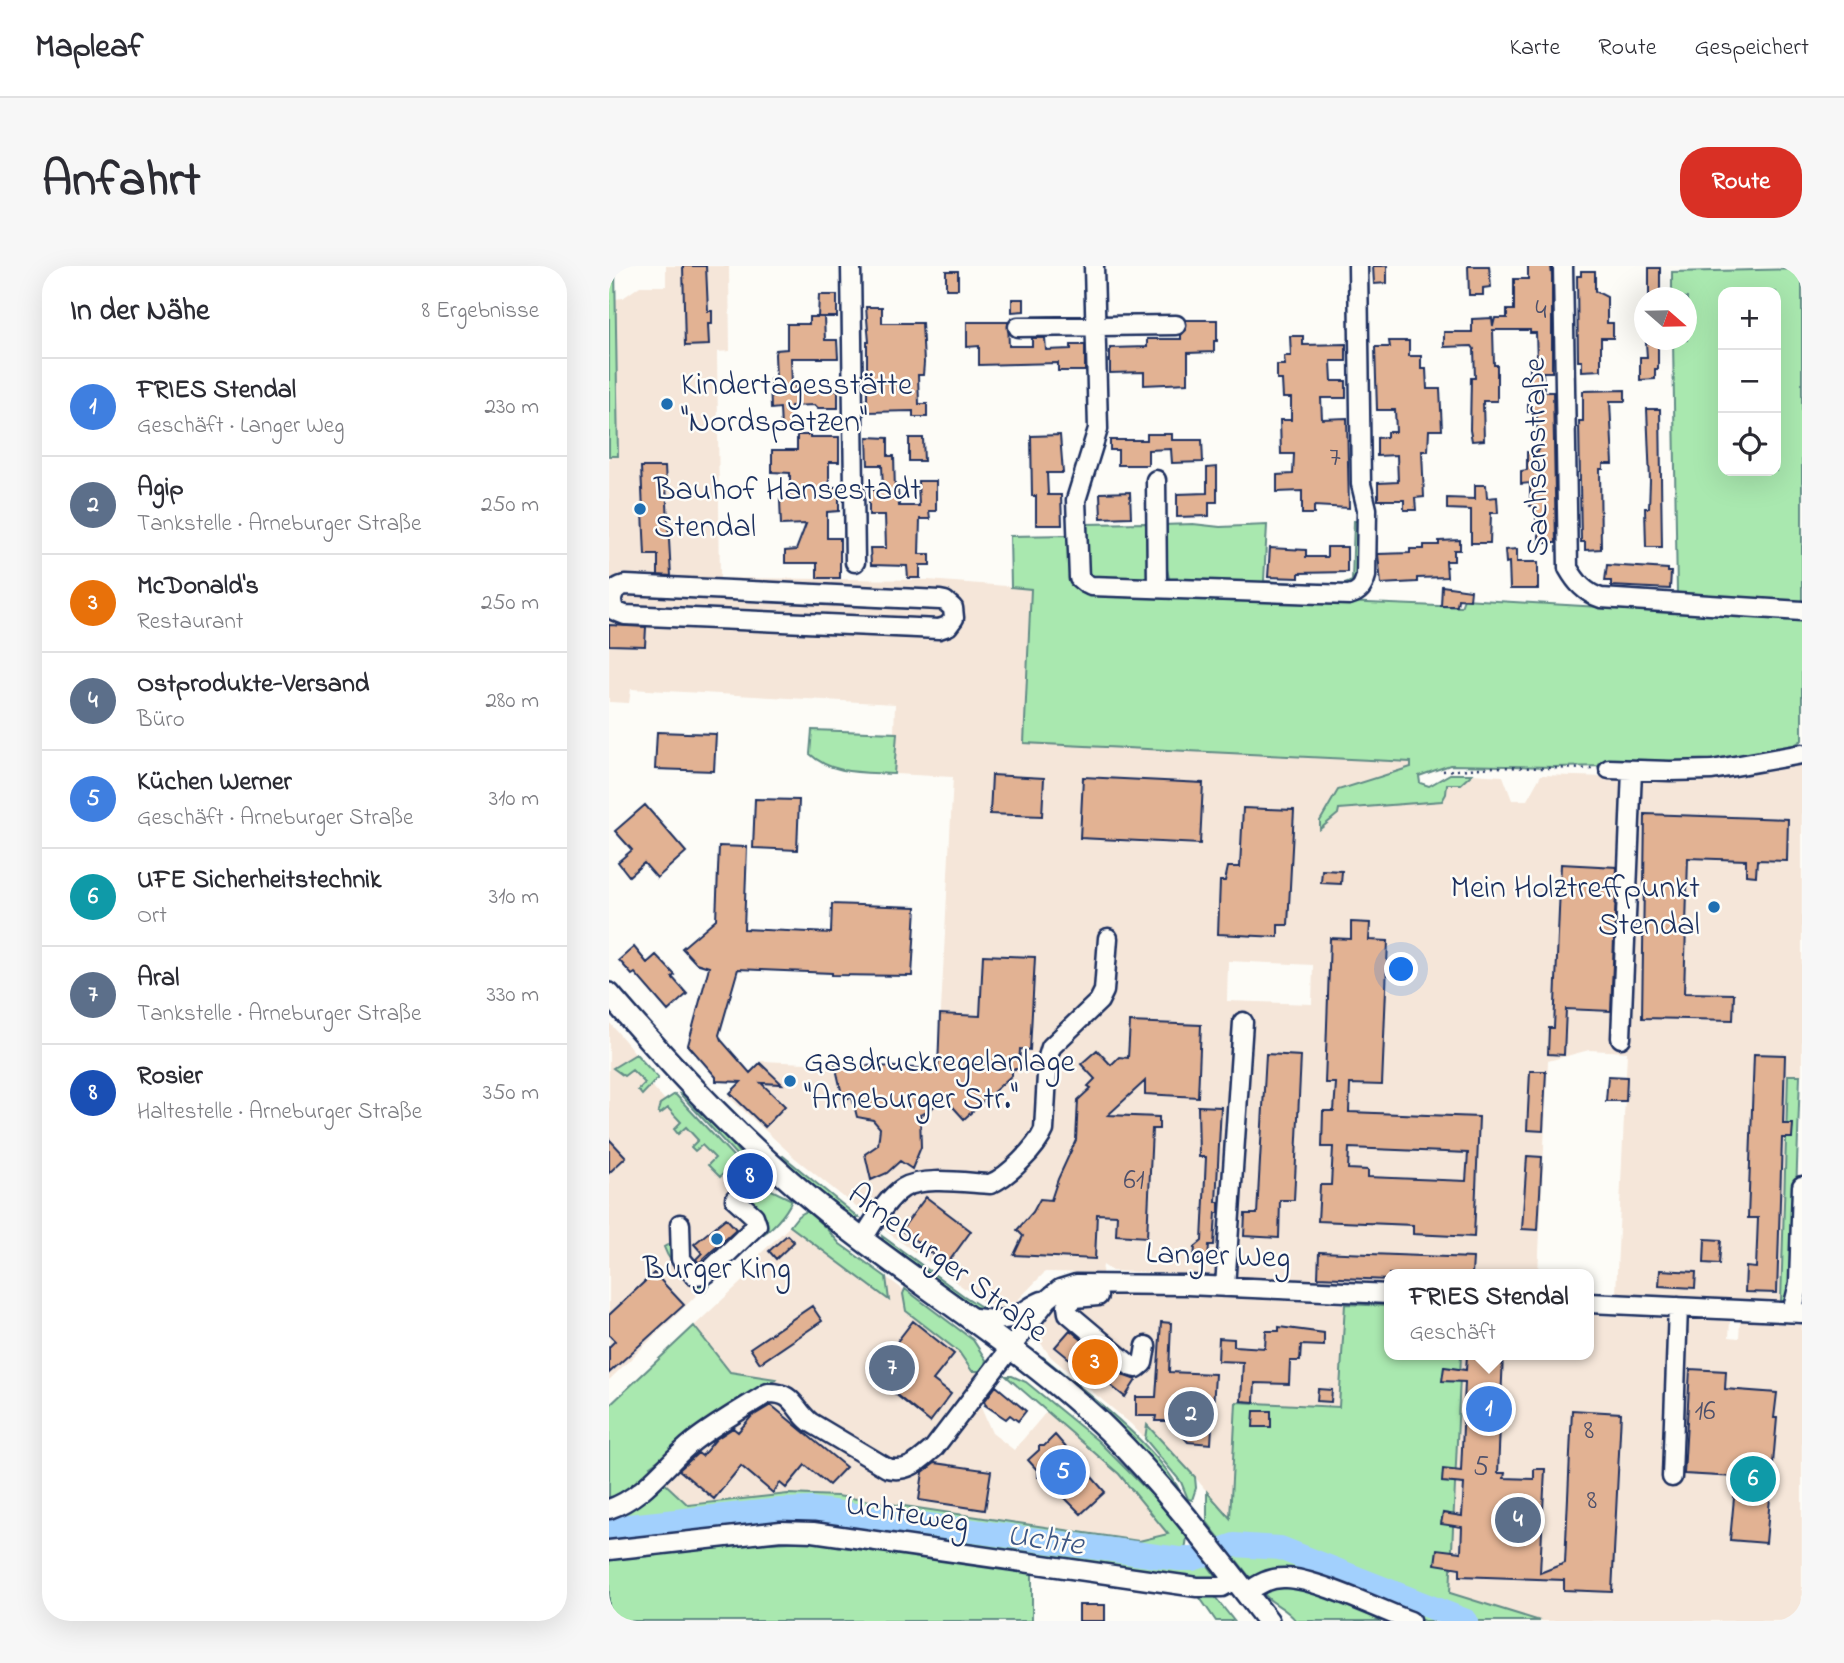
<!DOCTYPE html>
<html lang="de">
<meta charset="utf-8">
<style>
body{margin:0;font-family:"Indie Flower",sans-serif;background:#f7f7f7;color:#2b2b33}
.controls{position:absolute;right:21px;top:21px;display:grid;overflow:hidden;border-radius:14px;box-shadow:0 7px 28px #0002}
.controls button{width:63px;height:63px;display:grid;place-items:center;padding:0;border:0;border-bottom:2px solid #e1e1e2;background:#fff;color:#2b2b33;font:35px sans-serif}
.compass{position:absolute;left:1025px;top:21px;width:63px;height:63px;border-radius:50%;background:#fff;box-shadow:0 7px 28px #0002;rotate:110deg}
.you{position:absolute;left:793px;top:704px;width:24px;height:24px;margin:-18px;border:5px solid #fff;border-radius:50%;background:#1a73e8;box-shadow:0 0 0 10px #1a73e833}
.badge{display:grid;place-items:center;width:46px;height:46px;border-radius:50%;background:#d93025;color:#fff;font-size:23px;font-weight:700}
.pin{position:absolute;translate:-50% -50%;border:4px solid #fff;box-shadow:0 2px 7px #0006}
.popup{position:absolute;left:775px;top:1003px;width:210px;height:91px;box-sizing:border-box;display:grid;place-content:center;border-radius:14px;background:#fff;filter:drop-shadow(0 2px 5px #0005);font-size:23px;white-space:nowrap;color:#7c7c81}
.popup b{font-size:26px;color:#2b2b33}
.popup::after{content:'';position:absolute;left:50%;top:100%;margin-left:-14px;border:14px solid transparent;border-top-color:#fff}
.list{margin:0;padding:0;list-style:none}
h2{display:flex;justify-content:space-between;align-items:center;height:91px;margin:0;padding:0 28px;font-size:30px}
h2 small{font-size:23px;font-weight:400;color:#7c7c81}
.list li{display:grid;grid-template-columns:46px 1fr auto;gap:21px;align-items:center;box-sizing:border-box;height:98px;padding:0 28px;border-top:2px solid #e1e1e2}
.list b{display:block;font-size:26px;white-space:nowrap}
.list p{margin:0;font-size:23px;white-space:nowrap;color:#7c7c81}
.list em{font-size:23px;font-style:normal;color:#7c7c81}
.icon{flex:none;width:38px;height:38px;fill:none;stroke:currentColor;stroke-width:2;stroke-linecap:round;stroke-linejoin:round}
.map{position:relative;flex:none;width:1193px;height:1355px;overflow:hidden;border-radius:28px}
header{display:flex;align-items:center;gap:42px;box-sizing:border-box;height:98px;padding:0 35px;background:#fff;border-bottom:2px solid #e1e1e2}
header strong{font-size:33px}
nav{display:flex;gap:38px;margin-inline-start:auto;font-size:24px}
.intro{display:flex;align-items:center;justify-content:space-between;box-sizing:border-box;height:168px;padding:0 42px}
h1{margin:0;font-size:49px}
.button{padding:18px 32px;border-radius:28px;background:#d93025;color:#fff;font-size:24px;font-weight:700}
main{display:flex;gap:42px;padding:0 42px}
aside{flex:1;background:#fff;border-radius:28px;box-shadow:0 7px 28px #0002}
.map>svg:first-child{display:block}
</style>
<header>
<strong>Mapleaf</strong>
<nav><a>Karte</a><a>Route</a><a>Gespeichert</a></nav>
</header>
<div class="intro"><h1>Anfahrt</h1><a class="button">Route</a></div>
<main>
<aside>
<h2>In der Nähe<small>8 Ergebnisse</small></h2>
<ul class="list">
<li><span class="badge" style="background:#3f7fe0">1</span><div><b>FRIES Stendal</b><p>Geschäft · Langer Weg</p></div><em>230 m</em></li>
<li><span class="badge" style="background:#5c6f8a">2</span><div><b>Agip</b><p>Tankstelle · Arneburger Straße</p></div><em>250 m</em></li>
<li><span class="badge" style="background:#e8710a">3</span><div><b>McDonald's</b><p>Restaurant</p></div><em>250 m</em></li>
<li><span class="badge" style="background:#5c6f8a">4</span><div><b>Ostprodukte-Versand</b><p>Büro</p></div><em>280 m</em></li>
<li><span class="badge" style="background:#3f7fe0">5</span><div><b>Küchen Werner</b><p>Geschäft · Arneburger Straße</p></div><em>310 m</em></li>
<li><span class="badge" style="background:#0f9aa8">6</span><div><b>UFE Sicherheitstechnik</b><p>Ort</p></div><em>310 m</em></li>
<li><span class="badge" style="background:#5c6f8a">7</span><div><b>Aral</b><p>Tankstelle · Arneburger Straße</p></div><em>330 m</em></li>
<li><span class="badge" style="background:#1a4fb4">8</span><div><b>Rosier</b><p>Haltestelle · Arneburger Straße</p></div><em>350 m</em></li>
</ul>
</aside>
<div class="map">
<svg width="1193" height="1355" viewBox="0 0 1193 1355">
<rect width="100%" height="100%" fill="#fdfcf7"/>
<filter id="ink" filterUnits="userSpaceOnUse"><feTurbulence type="fractalNoise" baseFrequency=".0143" numOctaves="2"/><feDisplacementMap in="SourceGraphic" scale="14" xChannelSelector="R" yChannelSelector="G"/><feConvolveMatrix kernelMatrix="1 2 1 2 8 2 1 2 1" color-interpolation-filters="sRGB"/></filter>
<g filter="url(#ink)">
<!-- built -->
<path fill="#f5e6d9" fill-rule="evenodd" d="M57,0H120L121,85L108,86L111,312L319,314L422,322L415,477L802,496V501L729,524L730,543L833,535L837,518H852L863,508L894,510L903,534H918L932,509L1102,514L1193,494V809H1179L1172,1035L1007,1028L1018,786L980,784L939,795L929,1008H780V1017L503,1005L494,999L493,1007L436,1006L408,1035L394,1042L373,1035L278,966L186,892L119,830L153,795L329,803L344,511L285,508L288,468L285,467L286,438L22,423L20,437L0,436V190H9L6,33L14,32L31,20H57ZM619,695L704,699L703,738L618,735Z
M0,756L27,788L20,795L112,895L166,946L94,1023L0,1114Z
M181,960L279,1033L277,1011L368,1078L374,1092L377,1094L370,1137L383,1167L405,1184L438,1145L510,1208L559,1268L530,1275L228,1230L179,1228L79,1239L40,1201L166,1114L121,1106L85,1060L140,1009L145,1012L153,1004L149,996L151,988Z
M482,1025L736,1038L731,1141L621,1254L586,1211L538,1160L536,1173L522,1158L442,1091L428,1072L431,1062L453,1035Z
M980,1049L1121,1055L1120,1071L1130,1072L1131,1055L1193,1059V1355H931L841,1327L852,1089H980Z"/>
<!-- green -->
<path fill="#a9e8af" stroke="#628c86" stroke-width="2" fill-rule="evenodd" d="M0,0H6L9,190H0Z
M1193,3V336L1068,328L1064,74H1078V32L1063,31V6ZM1114,26H1167V205H1114Z
M745,255H752L749,313L741,322H712V318L734,319L743,315Z
M537,257L541,260L540,308L535,314L483,313L477,309L476,258Z
M584,258L611,261L658,259L655,315L687,317V321L561,316L558,303L553,302V259Z
M461,269L475,325L852,341L855,333L1193,353V474L1173,487L1111,498L945,501L841,499L810,510L811,517L820,520L841,508H863L852,518H838L837,528L833,535L730,543L729,548L711,563V555L729,524L802,501V496L415,477L422,323L402,321L401,270Z
M203,464L288,467L285,508C256,506 223,509 201,488Z
M27,788L49,812L33,829L29,824L36,817L23,804L15,810L4,802Z
M1179,809H1191L1184,1018L1178,1035H1172Z
M66,828L150,918L183,934C177,948 162,965 149,971L112,1004L95,1026C79,1015 61,999 55,981L64,976L81,1009L150,963L158,954L132,926L136,923L118,904L111,911L99,899L106,892L93,879L86,885L82,881L89,874L77,861L69,868L65,863L72,856L59,842L51,848L49,845L51,838Z
M71,828L78,829L111,862L134,892L132,894Z
M174,890L250,952L241,953L189,910L172,891Z
M198,945L217,962L231,978L277,1011L280,1034L181,960L189,950Z
M273,970L355,1030L379,1045L376,1047L364,1040L274,976Z
M296,1023L364,1074L377,1094L374,1105H363L350,1086L297,1045L294,1028Z
M736,1038L780,1040V1089H852L841,1327L931,1355H815L752,1331L643,1314L598,1256V1226L621,1252L627,1136L730,1141Z
M85,1060L121,1106L167,1113L41,1200L46,1207L0,1239V1140Z
M434,1091C473,1123 559,1187 575,1235L535,1187L499,1149L433,1093Z
M397,1110H403L417,1116L488,1174L547,1233L578,1271L576,1285L588,1284L610,1315L222,1263L0,1278V1247L50,1212L79,1239L179,1228L228,1230L530,1275L559,1268L510,1208Z
M538,1159L586,1211L587,1222L583,1234L579,1233L572,1216L536,1173Z
M201,1275L423,1305V1355H0V1292L139,1278Z
M667,1316L716,1330L786,1355H687C675,1339 661,1339 652,1324Z
M603,1327L625,1355H607L589,1329Z"/>
<g fill="none" stroke-linecap="round" stroke-linejoin="round">
<!-- river -->
<path stroke="#a2d0fd" stroke-width="24" d="M0,1262L171,1244L202,1243L570,1293H584L625,1279L671,1282L857,1355"/>
</g>
<!-- building -->
<path fill="#e2b293" stroke="#1b2f5e" stroke-width="2" fill-rule="evenodd" d="M74,0H97L99,45H103V58H99L100,79L76,80Z
M764,0H778V17L765,18Z
M859,0H880L882,21L874,22V29H860Z
M919,0H942L943,10V106H934L935,126H944L947,277H930V266H928L927,259V240H921V217L912,218V205L918,204V186H929L928,146H919V135H921V95H928L927,67H921V64H884L885,99H888V135H874L875,174L863,175L861,164L862,112H866L865,83L863,80L835,81V66H863V53L883,52L884,60L886,52H898V44H905V13H919Z
M1040,2H1051V29H1040Z
M337,5H349V23H337Z
M972,5H986V25L998,31V57H1004V72H992V104L973,105V95H969L968,10H972Z
M210,29H228V51H209Z
M403,33H415V45L403,46Z
M257,41H273V57H313L315,97L314,109H309L310,138H318V151H304V145L258,146V76H260Z
M200,51H215L216,74H228L229,92H182L183,119H186V122H205L207,125L229,124V142H209L206,139L182,140L183,163H172L171,142L162,143L161,113H167L166,88L167,84L178,83V58H200Z
M577,54H608V75H605V86L579,87V117L535,119V106L501,107V82L538,81V73H572V69L577,64Z
M358,56H399L400,80H423V72H436L437,84L462,83V79H476V105H449V97L370,99V80L358,81Z
M681,70H694V79L737,78V95H722L723,115H737V132H712L713,153L738,152L740,242L705,240V248H693V225L668,226V209L684,208L685,188H672L671,154H682V132H674L673,114H668V99H676L675,90H682Z
M780,75H800V90H812V103H817L818,123H831L833,164H820L819,185H813L815,231L806,232L807,244H795V234H769V217L789,216L788,189L768,190V172L778,171V166H787L786,144H768L766,81H781Z
M1037,77H1049V103H1046V113L1031,114V91H1038Z
M1016,124V135H1001L1004,198H994V203H991L992,283L976,284V276H972L970,155H974V125Z
M1038,143H1051L1053,281H1037L1036,242H1040L1041,215Z
M538,168H563V174H593L594,196L563,197L562,183L539,184V199H509V184H501V174H538Z
M188,169H201V171H230V196H220V221H230V245L218,246V272H231V312H208V297H176V285L187,284L197,258L172,259L171,234H174V229L181,228V207L163,206V184H188Z
M451,169L454,207H438L439,229H452L453,259H427V230H423L422,170Z
M258,171L279,172V190H285L286,224H289L290,240H310L309,215H327V245H320L321,253H311L310,288H321V299H311V312H299L298,300L262,299L261,282H277L276,249H260V224H274L273,199H259Z
M300,172H314L315,195H300Z
M32,201H56L62,310L49,309V289H36Z
M608,201V236H600V250L568,251V228L598,227V202Z
M866,219H877L878,232L888,231L889,247H882L881,277H862V244L838,243V232L866,233Z
M521,226L522,251L492,252L491,227Z
M851,274V284H845V295H837L838,311L808,312V316L772,318L769,288L801,287V283H815V279H830V275Z
M718,281H738V306L690,307V312L659,311L661,282L697,284V291H718Z
M908,283V296H929V323H901L900,296L897,297L896,284Z
M998,299L1059,303V306H1062L1061,323L1002,320V315H996Z
M833,320L862,324L861,334L849,333L848,340H832Z
M0,359L37,361L36,380L0,379Z
M48,466L107,468L105,505L46,503Z
M383,509L435,512L433,550L381,548Z
M474,511L594,517L591,578L471,572Z
M146,533L190,534L188,584L144,582Z
M36,539L77,586L48,612L35,597L20,610L9,596L23,584L6,565Z
M634,542L685,544L679,659H669V671L609,668L611,615H616L619,601H631Z
M1036,548L1179,553L1178,595L1148,594L1147,610L1137,609V594L1079,592L1075,727L1125,728L1124,754L1033,752Z
M110,580L138,581L135,663L222,667L223,638L307,641L303,710L223,709V707L129,703L110,769L112,774L141,807L151,797L173,818L152,817L176,840L156,861L121,827L132,816L107,815V811L79,779L100,701L87,697L73,682L107,653Z
M952,598L1008,601L1002,745L957,743L955,789L939,788L940,762H945Z
M713,604L733,605L732,618L712,617Z
M742,656L761,657L760,674L779,675L773,819L741,818L740,846L870,851L865,971L804,968V959L709,955L711,919H722L724,881H713L714,845H725L727,817H716L721,672L742,673ZM740,882L859,887L857,915L759,911V904L739,903Z
M25,681L38,697L47,689L66,709L63,711L78,728L59,745L26,707L23,709L10,694Z
M374,689L426,691L421,784L411,783L410,803H403V809L355,853L335,831L319,846L311,849L312,881L303,903L291,895L278,907L262,914L256,888L269,879L271,862L264,854L248,851L243,831L234,833L226,798L329,803L331,748L371,750Z
M521,756L592,759L589,831L536,828V815L499,849L550,851V863H543L538,971L507,969L508,949L488,948L486,993L405,989L414,970L408,964L424,946L431,933L442,934L449,913L467,874L469,834L482,822L479,820L486,813L472,798L488,784L502,799L510,791L519,792Z
M657,788L692,790L685,934H671L670,972L635,970L636,948H648Z
M1145,788L1176,789L1174,858H1184L1183,872H1173L1168,1027L1136,1026L1137,1001L1147,1002L1149,952H1139Z
M921,805H937L934,865L918,864Z
M999,810L1018,811L1017,835H997Z
M589,840L612,841L607,936H610V947H607L605,979H600L599,994L585,993L586,981L593,975L597,891H590Z
M0,873L17,891L0,907Z
M918,890L933,891L929,964L913,963Z
M317,931L362,965L338,998L320,985L318,988L308,980L310,977L292,964Z
M117,952L127,963L90,997L87,993L93,987L85,978Z
M178,969L185,976L167,993L160,985Z
M1096,973L1112,974L1110,998L1095,997Z
M710,986L864,992L863,1008H780V1014L709,1011Z
M1051,1004L1087,1006L1086,1022L1050,1020Z
M45,1007L75,1039L0,1107V1081L6,1075L0,1069V1049Z
M203,1040L213,1055L151,1097L141,1082Z
M304,1055L345,1088L324,1114L342,1128L321,1156L269,1114L284,1096L277,1090Z
M552,1056L562,1057L560,1106L606,1108L602,1178L579,1176L560,1155H546L547,1150H527V1131H547Z
M670,1061L715,1067V1080L692,1079L691,1095H681L680,1118L646,1117L645,1136L632,1135L634,1096L609,1095L610,1072L625,1073V1080L656,1082L657,1065H670Z
M461,1064L516,1110L527,1114L516,1131L477,1100L474,1104L446,1081Z
M858,1089H894L889,1207H896L895,1212L925,1213V1203H936L931,1307L956,1297L963,1144L1012,1147L1003,1326L955,1324V1314L851,1310V1302L826,1298L828,1283L852,1286L853,1261L832,1258L834,1247L853,1250L855,1218L833,1216L834,1203L852,1205L856,1116L833,1115L835,1101L857,1104Z
M1081,1103L1117,1105L1116,1123L1168,1127L1165,1152H1168L1157,1277L1121,1274L1127,1211L1075,1208Z
M387,1120L417,1145L409,1155L401,1149L397,1153L376,1139L377,1138L375,1136Z
M709,1123L723,1124L722,1136L708,1135Z
M162,1139L237,1201L220,1219L196,1199L177,1222L171,1217L164,1227L132,1200L105,1233L70,1204L89,1187L93,1190L107,1173L124,1162L129,1166L142,1151Z
M645,1145H662V1161H644Z
M446,1169L496,1226L472,1248L435,1211H429V1205L419,1194L430,1184V1180H435Z
M326,1197L382,1205L376,1244L310,1234L314,1206Z
M470,1339H496V1355H470Z"/>
<g fill="none" stroke-linecap="round" stroke-linejoin="round">
<defs>
<path id="minor" d="M242,0L246,296
M485,0L489,163L467,234L470,312L476,317L482,320L740,329C751,326 754,321 757,310L758,243L752,218L749,0
M954,0L959,302C967,316 976,327 992,332L1193,345
M409,61L567,59
M547,214L548,321
M17,319L331,334L336,335L344,342L345,352L339,360L330,363L16,349L6,345C0,334 3,321 17,319Z
M1000,503L1061,505L1103,504L1193,488
M1012,772L1023,504
M71,958L72,993L85,1009L97,1008L148,959L145,950L126,933
M253,974C264,957 277,933 294,922C314,910 358,917 381,918C399,911 428,881 435,864L439,791L442,781L490,735L495,725L499,672
M616,1021L634,756
M489,1030L466,1032L458,1040L459,1047L523,1101L528,1102L534,1097L537,1080
M980,1037L1193,1047
M1183,1046L1190,1018L1193,920
M358,1051C374,1053 394,1057 408,1049C417,1045 423,1039 433,1035
M1063,1211L1069,1041
M0,1243C36,1231 57,1197 85,1175C108,1157 135,1142 159,1127C185,1126 184,1142 201,1156L278,1202C299,1207 310,1195 325,1182L439,1033L451,1023L467,1018L578,1019L780,1028
M0,1284L172,1265L204,1266L588,1321H613L627,1313
M637,1327C650,1318 661,1311 677,1312C705,1312 772,1344 801,1355"/>
<path id="major" d="M0,728C70,809 141,885 224,951C314,1023 418,1085 500,1165C558,1223 608,1290 659,1355"/>
</defs>
<!-- minor casing -->
<use href="#minor" stroke="#1b2f5e" stroke-width="23"/>
<!-- major casing -->
<use href="#major" stroke="#1b2f5e" stroke-width="26"/>
<!-- path -->
<path stroke="#1b2f5e" stroke-width="2.5" stroke-dasharray="2 5" stroke-linecap="butt" d="M834,505L885,501L986,503"/>
<!-- minor -->
<use href="#minor" stroke="#fdfcf7" stroke-width="18"/>
<!-- major -->
<use href="#major" stroke="#fdfcf7" stroke-width="21"/>
</g>
</g>
<!-- markers -->
<g fill="#1f6fb2" stroke="#fdfcf7" stroke-width="2.5">
<circle cx="58" cy="138" r="7"/>
<circle cx="31" cy="243" r="7"/>
<circle cx="1105" cy="641" r="7"/>
<circle cx="181" cy="815" r="7"/>
<circle cx="108" cy="973" r="7"/>
</g>
<g text-anchor="middle" dominant-baseline="central" stroke-width="5" stroke-linejoin="round" paint-order="stroke">
<!-- number labels -->
<g font-size="28" fill="#4d506b">
<text x="932" y="45">4</text>
<text x="726" y="192">7</text>
<text x="525" y="915">61</text>
<text x="1096" y="1146">16</text>
<text x="980" y="1165">8</text>
<text x="872" y="1201">5</text>
<text x="983" y="1235">8</text>
</g>
<!-- poi labels -->
<g font-size="32" fill="#1b2f5e" stroke="#fdfcf7" text-anchor="start">
<text x="72" y="120">Kindertagesstätte<tspan x="72" dy="37">"Nordspatzen"</tspan></text>
<text x="45" y="225">Bauhof Hansestadt<tspan x="45" dy="37">Stendal</tspan></text>
<text x="1091" y="623" text-anchor="end">Mein Holztreffpunkt<tspan x="1091" dy="37">Stendal</tspan></text>
<text x="195" y="797">Gasdruckregelanlage<tspan x="195" dy="37">"Arneburger Str."</tspan></text>
<text x="108" y="1004" text-anchor="middle">Burger King</text>
</g>
<!-- street labels -->
<g font-size="32" fill="#1b2f5e" stroke="#fdfcf7">
<text transform="translate(929 191) rotate(-91)">Sachsenstraße</text>
<text transform="translate(609 991) rotate(2)">Langer Weg</text>
<text transform="translate(338 998) rotate(37)">Arneburger Straße</text>
<text transform="translate(298 1249) rotate(9)">Uchteweg</text>
</g>
<!-- water labels -->
<g font-size="33" font-style="italic" fill="#3d5786" stroke="#fdfcf7">
<text transform="translate(436 1275) rotate(8)">Uchte</text>
</g>
</g>
</svg>
<div class="controls">
<button>+</button>
<button>−</button>
<button><svg class="icon" aria-label="locate" viewBox="0 0 24 24"><circle cx="12" cy="12" r="6"/><path d="M12 2v4M12 18v4M2 12h4M18 12h4"/></svg></button>
</div>
<svg class="compass" viewBox="-18 -18 36 36"><path d="M0-13l5 13h-10z" fill="#e53935"/><path d="M0 13l5-13h-10z" fill="#7c7c81"/></svg>
<div class="you"></div>
<div class="pin badge" style="left:880px;top:1143px;background:#3f7fe0">1</div>
<div class="popup"><b>FRIES Stendal</b>Geschäft</div>
<div class="pin badge" style="left:582px;top:1148px;background:#5c6f8a">2</div>
<div class="pin badge" style="left:486px;top:1096px;background:#e8710a">3</div>
<div class="pin badge" style="left:909px;top:1254px;background:#5c6f8a">4</div>
<div class="pin badge" style="left:454px;top:1206px;background:#3f7fe0">5</div>
<div class="pin badge" style="left:1144px;top:1213px;background:#0f9aa8">6</div>
<div class="pin badge" style="left:283px;top:1102px;background:#5c6f8a">7</div>
<div class="pin badge" style="left:141px;top:910px;background:#1a4fb4">8</div>
</div>
</main>
